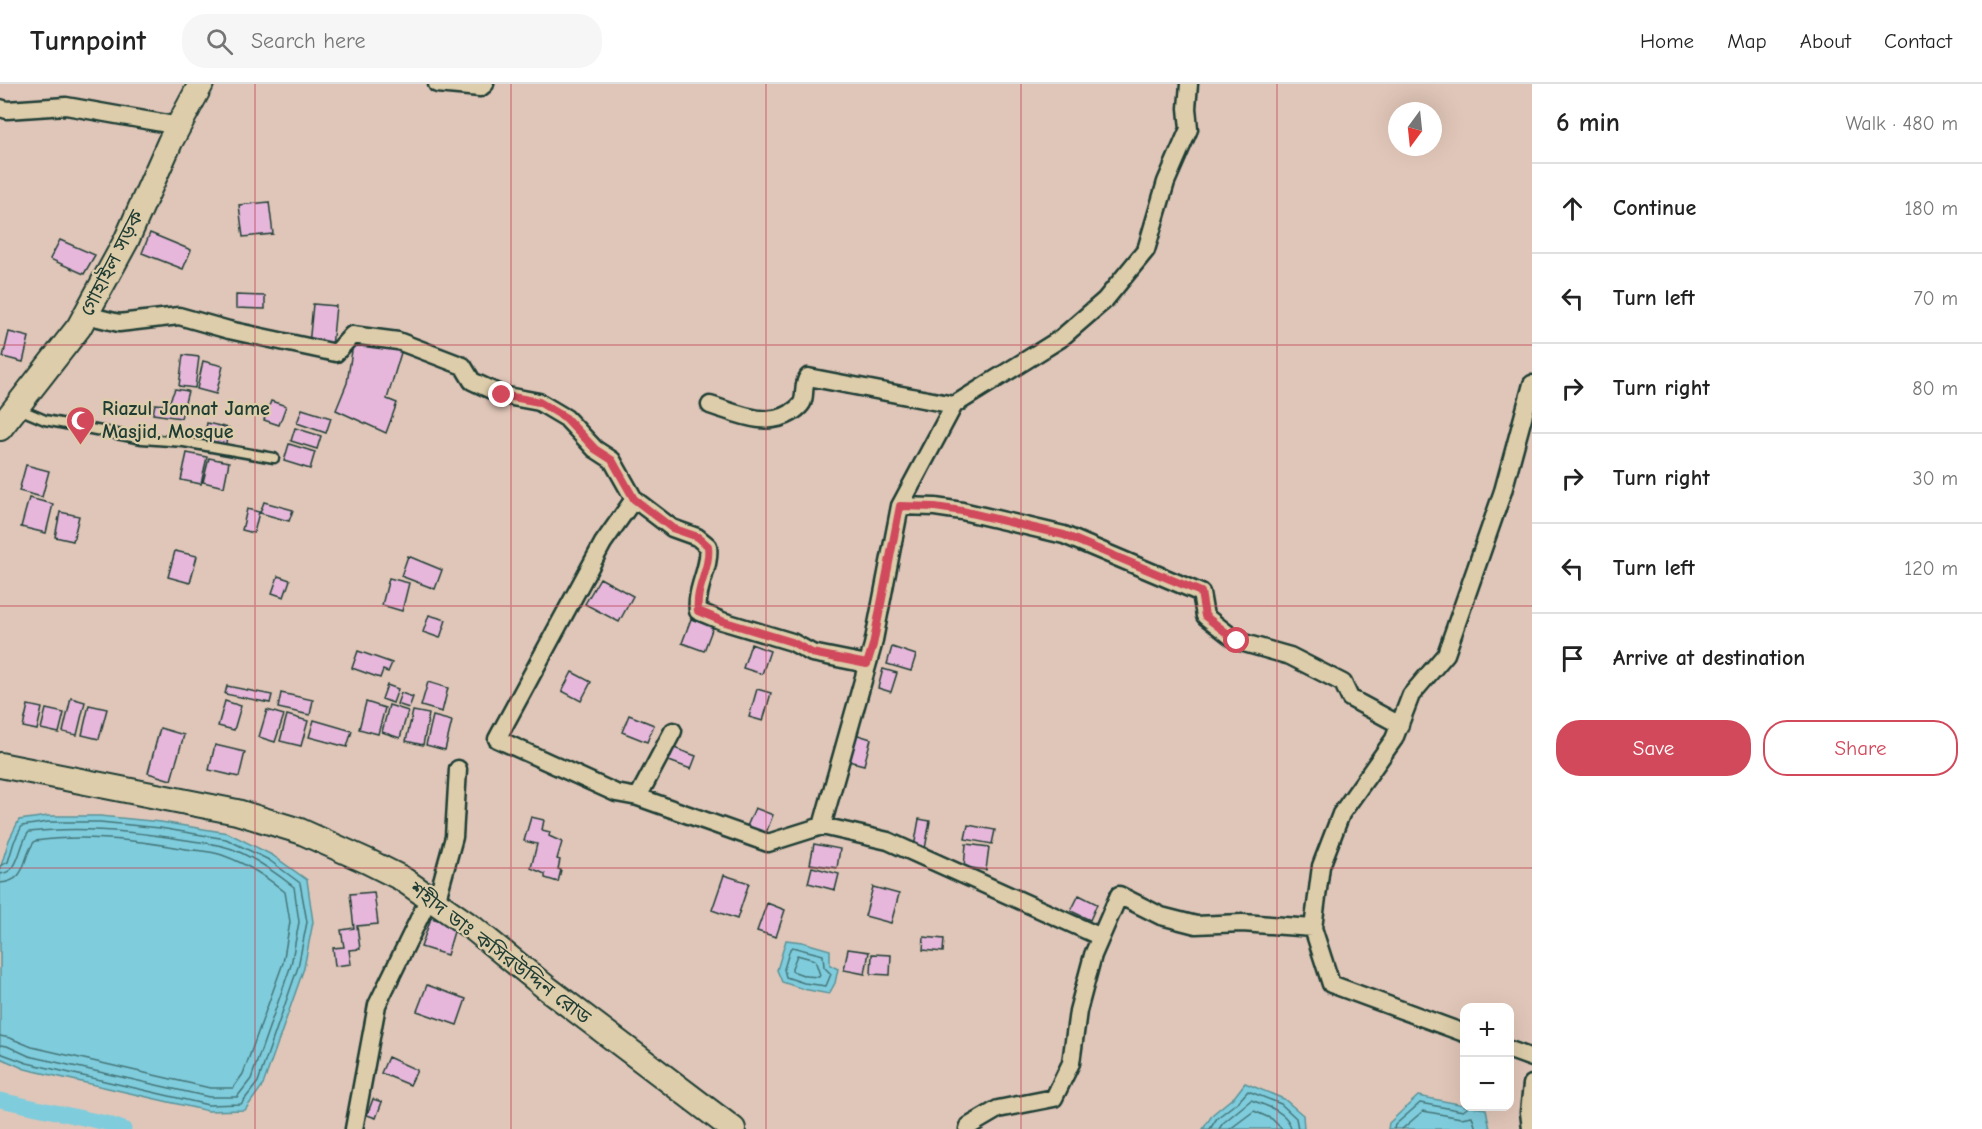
<!DOCTYPE html>
<meta charset="utf-8">
<style>
body{margin:0;font-family:"Comic Neue","Noto Sans Bengali",sans-serif;background:#f6f6f6;color:#222}
.controls{position:absolute;right:18px;bottom:18px;display:grid;overflow:hidden;border-radius:12px;box-shadow:0 6px 24px #0002}
.controls button{width:54px;height:54px;display:grid;place-items:center;padding:0;border:0;border-bottom:2px solid #e0e0e0;background:#fff;color:#222;font:30px sans-serif}
.compass{position:absolute;left:1388px;top:18px;width:54px;height:54px;border-radius:50%;background:#fff;box-shadow:0 6px 24px #0002;rotate:195deg}
.stop{position:absolute;width:18px;height:18px;margin:-14px;border:4px solid #d1495b;border-radius:50%;background:#fff}
.stop.end{background:#d1495b;border-color:#fff;box-shadow:0 2px 6px #0008}
.list{margin:0;padding:0;list-style:none}
h2{display:flex;justify-content:space-between;align-items:center;height:78px;margin:0;padding:0 24px;font-size:26px}
h2 small{font-size:20px;font-weight:400;color:#767676}
.list li{display:grid;grid-template-columns:39px 1fr auto;gap:18px;align-items:center;box-sizing:border-box;height:90px;padding:0 24px;border-top:2px solid #e0e0e0}
.list b{display:block;font-size:22px;white-space:nowrap}
.list em{font-size:20px;font-style:normal;color:#767676}
.actions{display:flex;gap:12px;padding:18px 24px}
.actions a{flex:1;padding:14px 0;border:2px solid #d1495b;border-radius:24px;text-align:center;font-size:21px;color:#d1495b}
.actions .main{background:#d1495b;color:#fff}
.icon{flex:none;width:33px;height:33px;fill:none;stroke:currentColor;stroke-width:2;stroke-linecap:round;stroke-linejoin:round}
.map{position:relative;flex:none;width:1532px;height:1045px;overflow:hidden}
header{display:flex;align-items:center;gap:36px;box-sizing:border-box;height:84px;padding:0 30px;background:#fff;border-bottom:2px solid #e0e0e0}
header strong{font-size:28px}
nav{display:flex;gap:33px;margin-inline-start:auto;font-size:21px}
.search{width:420px;height:54px;background:#f6f6f6;display:flex;align-items:center;gap:15px;box-sizing:border-box;padding:0 21px;border-radius:24px;color:#767676;font-size:22px}
main{display:flex}
aside{flex:1;background:#fff}
.map>svg:first-child{display:block}
</style>
<header>
<strong>Turnpoint</strong>
<div class="search"><svg class="icon" aria-label="search" viewBox="0 0 24 24"><circle cx="10" cy="10" r="6"/><path d="M15 15l6 6"/></svg>Search here</div>
<nav><a>Home</a><a>Map</a><a>About</a><a>Contact</a></nav>
</header>
<main>
<div class="map">
<svg width="1532" height="1045" viewBox="0 0 1532 1045">
<rect width="100%" height="100%" fill="#e0c6b8"/>
<filter id="ink" filterUnits="userSpaceOnUse"><feTurbulence type="fractalNoise" baseFrequency=".0167" numOctaves="2"/><feDisplacementMap in="SourceGraphic" scale="12" xChannelSelector="R" yChannelSelector="G"/><feConvolveMatrix kernelMatrix="1 2 1 2 8 2 1 2 1" color-interpolation-filters="sRGB"/></filter>
<g filter="url(#ink)">
<!-- water -->
<path fill="#7fccdd" stroke="#599399" stroke-width="1.5" d="M48,732H100L161,738L228,749L272,771L307,796L313,838L304,884L263,1001L245,1026L208,1027L25,985L0,974V785L9,756L19,736Z
M786,856L802,858L830,866V881L838,885L835,899L829,910L803,905L782,898L777,886Z
M1245,999L1284,1015L1303,1031L1304,1045H1203L1213,1030L1235,1012Z
M1418,1012L1464,1021V1022L1486,1025L1490,1045H1388L1389,1039Z"/>
<g fill="none" stroke-linecap="round" stroke-linejoin="round">
<!-- shore -->
<path stroke="#457678" stroke-width="1.5" d="M0,782L8,778L14,758L22,742L48,738H100L160,744L226,755L269,776L300,799L307,838L298,883L258,998L241,1020L208,1021L27,979L0,969
M0,790C21,788 18,761 29,748C80,742 134,747 186,756C198,758 210,759 222,762C245,767 276,789 294,803L299,838L291,881L251,995L237,1013H209L29,972L7,962L0,961
M0,799C29,797 21,773 35,757C84,750 137,756 186,765C198,767 211,767 222,771C245,779 267,793 285,808L290,838L283,879L243,990L233,1004H210L32,963L10,954L0,952
M792,863L823,871L824,883L831,890L826,902L804,899L786,893L784,885L790,865Z
M797,871L815,876L820,891L819,893L806,892L792,887V884Z
M1210,1045L1217,1034L1239,1017L1248,1007L1281,1020L1296,1034L1298,1045
M1219,1045L1223,1039L1251,1016C1265,1021 1289,1028 1291,1045
M1230,1045L1254,1027L1272,1035L1282,1045
M1394,1045L1395,1041L1420,1019L1463,1027L1470,1022
M1402,1045L1423,1027L1461,1034L1472,1032L1476,1045"/>
<!-- canal -->
<path stroke="#7fccdd" stroke-width="15" d="M0,1016L106,1039L124,1045"/>
</g>
<!-- building -->
<path fill="#e6b7da" stroke="#1f3d34" stroke-width="1.5" d="M269,118L273,150L243,153L239,121Z
M150,149L191,166L183,185L142,169Z
M60,156L95,171L84,190L50,175Z
M236,211L265,212V225L236,224Z
M313,220L336,222L332,263L309,261Z
M9,248L29,253L23,278L3,273Z
M354,254L403,262L387,315L397,319L386,349L336,326L347,299Z
M183,271L199,273L195,304L179,302Z
M203,277L223,282L216,310L197,305Z
M175,305L188,307L181,334L153,330L155,320L168,321Z
M271,317L286,322L279,341L264,336Z
M302,325L331,334L326,349L297,339Z
M207,339L229,344L225,364L203,359Z
M295,344L321,352L317,365L291,357Z
M289,360L315,368L310,385L284,377Z
M187,369L207,373L201,400L181,396Z
M209,374L229,378L224,403L203,398Z
M26,381L49,387L42,413L19,407Z
M29,414L53,420L46,449L21,443Z
M264,418L293,426L289,437L260,429Z
M247,425L259,428L254,449L242,446Z
M60,428L79,432L73,457L55,453Z
M175,467L197,472L190,499L168,493Z
M408,472L442,486L435,505L401,492Z
M278,492L290,496L284,513L272,509Z
M389,494L409,499L402,527L382,521Z
M600,494L633,512L619,538L585,520Z
M429,531L446,536L440,554L423,548Z
M691,535L713,543L704,567L682,559Z
M751,560L770,567L762,590L743,584Z
M892,563L916,571L911,587L887,580Z
M358,567L392,579L388,588L383,586L380,594L352,584Z
M883,585L897,589L891,608L878,604Z
M572,588L591,598L581,617L562,607Z
M428,598L448,604L442,628L421,622Z
M387,601L398,605L393,619L382,615Z
M227,602L272,611L270,619L225,610Z
M757,605L771,609L763,637L749,633Z
M281,609L313,616L310,631L278,624Z
M401,609L413,613L409,624L397,620Z
M71,614L85,618L77,651L63,648Z
M225,617L241,622L234,646L218,642Z
M366,618L385,624L378,650L359,645Z
M28,621L42,624L37,646L23,643Z
M89,621L107,625L99,655L82,651Z
M389,621L408,627L400,654L382,648Z
M46,625L64,629L59,649L41,645Z
M267,626L284,631L275,658L259,653Z
M413,627L429,630L423,661L406,657Z
M287,631L308,637L301,662L280,657Z
M629,631L654,641L647,658L622,648Z
M433,632L452,637L445,666L426,661Z
M314,636L352,647L347,663L309,653Z
M160,644L184,651L171,696L148,689Z
M855,650L871,655L864,681L848,677Z
M215,661L245,668L239,693L209,686Z
M674,664L696,672L691,685L669,677Z
M755,724L773,731L764,754L745,747Z
M531,733L544,736L542,746L550,748L549,752L562,758L557,775L560,776L558,785L561,786L558,798L545,794V790L531,784L537,760L524,757Z
M919,735L930,737L925,765L914,763Z
M968,741L995,746L992,760L965,755Z
M814,760L840,765L837,784L810,780Z
M966,760L989,763L986,786L964,783Z
M812,783L839,790L835,806L808,799Z
M724,791L749,799L737,835L712,826Z
M873,803L899,810L891,839L865,832Z
M374,808L378,840L357,842L360,865L349,866L351,880L335,882L333,864L344,863L341,846L354,844L350,810Z
M1079,811L1097,820L1090,836L1071,827Z
M767,819L785,826L776,853L757,847Z
M431,834L456,841L447,871L421,863Z
M924,853L944,855L943,868L923,866Z
M848,865L869,868L865,890L844,886Z
M872,870L891,871L890,891L871,890Z
M427,901L466,915L457,941L417,927Z
M388,973L417,986L410,1001L381,989Z
M373,1015L382,1018L376,1034L367,1031Z"/>
<g fill="none" stroke-linecap="round" stroke-linejoin="round">
<defs>
<path id="lane" d="M19,325L45,336L142,355L184,358L274,374"/>
<path id="street" d="M437,0L480,4L485,0
M0,24L7,26L66,22L179,42
M86,231L119,239L179,232L229,246L336,269L352,251L398,257L463,282L472,297L502,311L539,318L566,334L595,365L612,376L634,415L672,444L697,453L708,462C711,484 695,504 698,527L722,537L792,558L812,569L867,580
M710,321C736,329 766,344 791,329C795,326 799,324 802,319C806,311 802,301 808,293L954,321
M634,415L603,459L497,655L616,709L638,713L768,759L822,742L873,561L900,422L954,321L1060,255L1105,216L1146,166L1166,98L1189,45L1187,24L1189,0
M900,422L935,423L962,427L1064,451L1201,509L1205,532L1237,557L1290,572L1343,599L1350,614L1400,641
M638,713L673,647
M822,742L888,757L1101,853
M436,819L454,753L458,685
M1464,949L1331,900L1313,844L1321,782L1341,730L1394,655L1411,611L1446,570L1503,407L1532,300
M1510,966L1532,974
M354,1045L377,921L429,814
M968,1045L969,1042L998,1025L1054,1014L1071,979L1078,927L1093,871L1119,811L1161,832L1196,841L1242,839L1313,844
M1531,1045L1529,1028L1532,1000"/>
<path id="secondary" d="M0,344L79,243L126,157L170,58L201,0
M0,681L237,728L300,747L367,777L401,794L474,845L548,905L733,1045"/>
</defs>
<!-- lane casing -->
<use href="#lane" stroke="#1f3d34" stroke-width="13"/>
<!-- street casing -->
<use href="#street" stroke="#1f3d34" stroke-width="21"/>
<!-- secondary casing -->
<use href="#secondary" stroke="#1f3d34" stroke-width="28"/>
<!-- lane -->
<use href="#lane" stroke="#decdaa" stroke-width="8"/>
<!-- street -->
<use href="#street" stroke="#decdaa" stroke-width="16"/>
<!-- secondary -->
<use href="#secondary" stroke="#decdaa" stroke-width="24"/>
</g>
</g>
<g fill="none" stroke-linecap="round" stroke-linejoin="round" filter="url(#ink)">
<!-- route -->
<path stroke="#d1495b" stroke-width="8" d="M502,311L539,318L566,334L595,365L612,376L634,415L672,444L698,453L708,462C711,484 695,504 698,527L722,537L792,558L812,569L867,580L873,561L900,422L935,423L962,427L1064,451L1201,508L1205,532L1237,557"/>
</g>
<!-- grid -->
<path fill="none" stroke="#bf4857" stroke-width="1.5" stroke-opacity="0.55" d="M255,0V1045M511,0V1045M766,0V1045M1021,0V1045M1277,0V1045M0,261H1532M0,522H1532M0,784H1532"/>
<!-- icons -->
<defs>
<symbol id="mosque-pin" viewBox="-11 -11 22 30"><path d="M0 17L-7.5 6A9.5 9.5 0 1 1 7.5 6Z" fill="#d1495b" stroke="#decdaa"/><path d="M3.5-4.9A6 6 0 1 0 3.5 4.9A5 5 0 1 1 3.5-4.9Z" fill="#fff"/></symbol>
</defs>
<g fill-rule="evenodd">
<use href="#mosque-pin" x="64" y="320" width="33" height="45"/>
</g>
<g text-anchor="middle" dominant-baseline="central" stroke-width="4.5" stroke-linejoin="round" paint-order="stroke">
<!-- street labels -->
<g font-size="20" fill="#1f3d34" stroke="#decdaa">
<text transform="translate(112 179) rotate(-63)">গোহাইল সড়ক</text>
<text transform="translate(500 869) rotate(37)">শহীদ ডাঃ কসিরউদ্দিন রোড</text>
</g>
<!-- poi labels -->
<g font-size="20" font-weight="bold" fill="#1f3d34" stroke="#decdaa" text-anchor="start">
<text x="102" y="324">Riazul Jannat Jame<tspan x="102" dy="23">Masjid, Mosque</tspan></text>
</g>
</g>
</svg>
<div class="controls">
<button>+</button>
<button>−</button>
</div>
<svg class="compass" viewBox="-18 -18 36 36"><path d="M0-13l5 13h-10z" fill="#e53935"/><path d="M0 13l5-13h-10z" fill="#767676"/></svg>
<div class="stop" style="left:1237px;top:557px"></div>
<div class="stop end" style="left:502px;top:311px"></div>
</div>
<aside>
<h2>6 min<small>Walk · 480 m</small></h2>
<ul class="list">
<li><svg class="icon" aria-label="ahead" viewBox="0 0 24 24"><path d="M12 20V5M6 11l6-6 6 6"/></svg><div><b>Continue</b></div><em>180 m</em></li>
<li><svg class="icon" aria-label="left" viewBox="0 0 24 24"><path d="M17 20v-9H6M10 6l-5 5 5 5"/></svg><div><b>Turn left</b></div><em>70 m</em></li>
<li><svg class="icon" aria-label="right" viewBox="0 0 24 24"><path d="M7 20v-9h11M14 6l5 5-5 5"/></svg><div><b>Turn right</b></div><em>80 m</em></li>
<li><svg class="icon" aria-label="right" viewBox="0 0 24 24"><path d="M7 20v-9h11M14 6l5 5-5 5"/></svg><div><b>Turn right</b></div><em>30 m</em></li>
<li><svg class="icon" aria-label="left" viewBox="0 0 24 24"><path d="M17 20v-9H6M10 6l-5 5 5 5"/></svg><div><b>Turn left</b></div><em>120 m</em></li>
<li><svg class="icon" aria-label="arrive" viewBox="0 0 24 24"><path d="M6 21V4h12l-3 4 3 4H6"/></svg><div><b>Arrive at destination</b></div></li>
</ul>
<div class="actions"><a class="main">Save</a><a>Share</a></div>
</aside>
</main>
